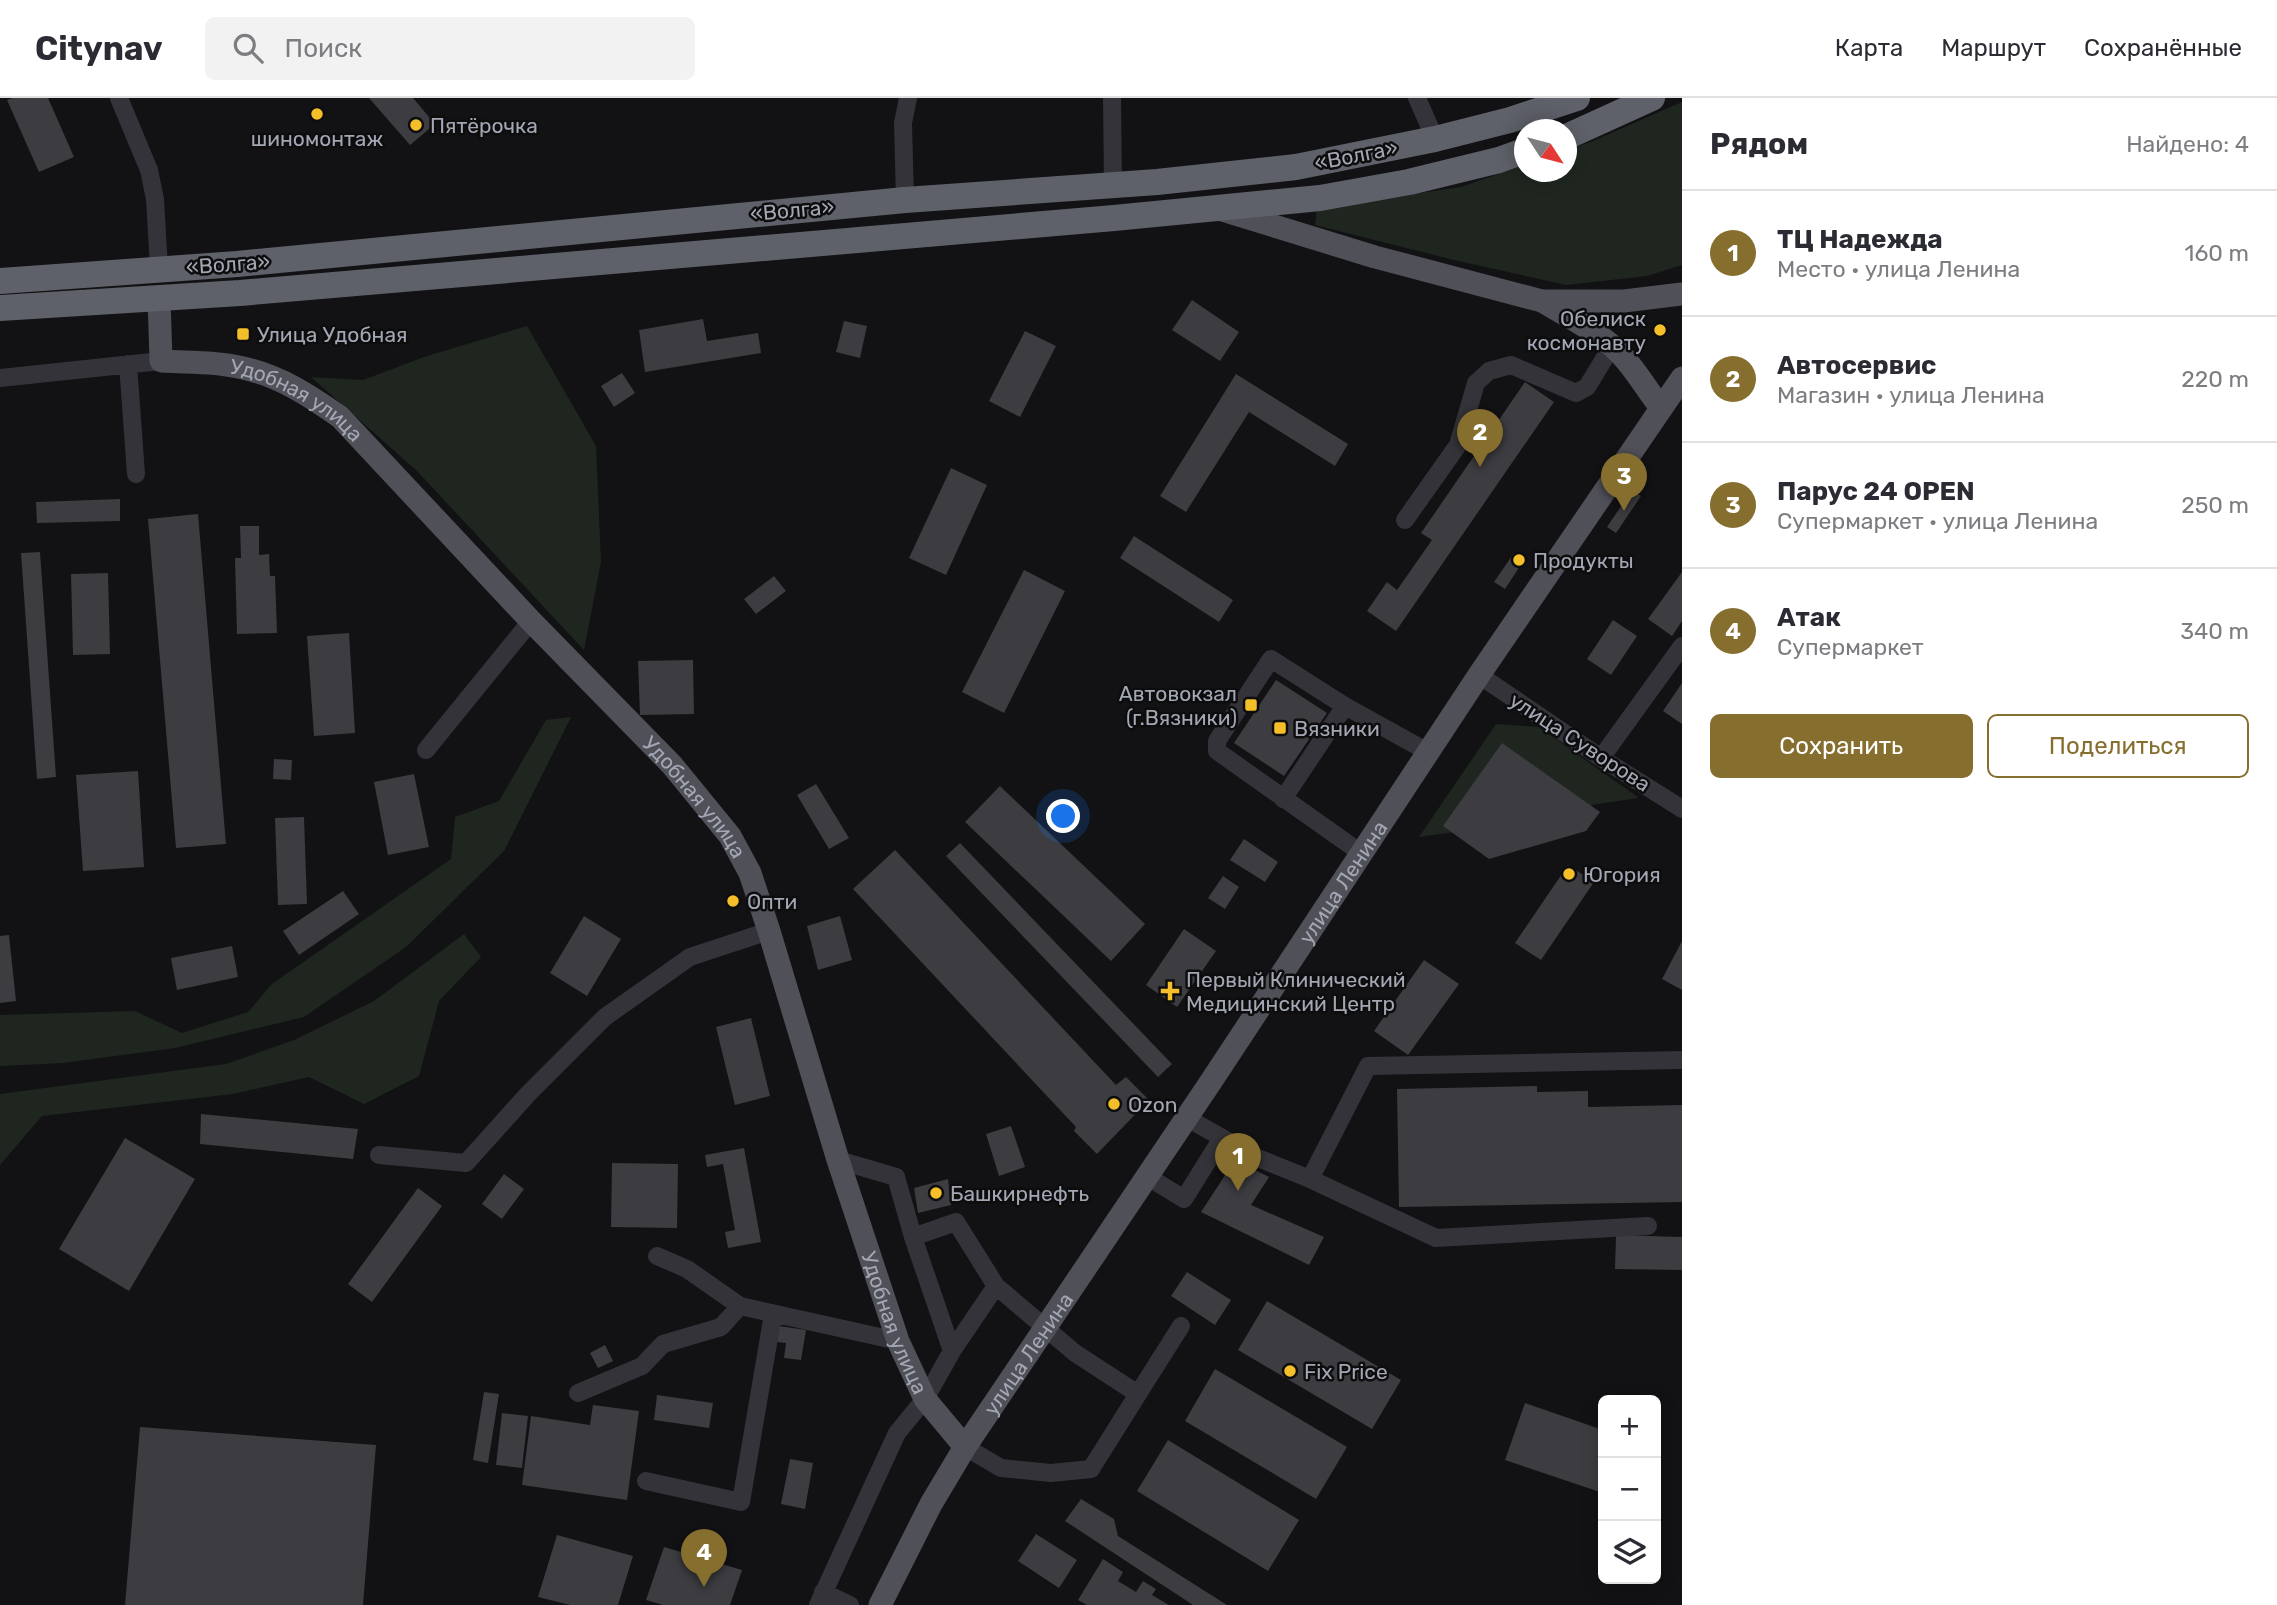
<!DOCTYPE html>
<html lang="ru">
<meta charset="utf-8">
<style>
body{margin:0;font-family:Rubik,sans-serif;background:#f2f2f3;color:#2b2b33}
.controls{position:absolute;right:21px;bottom:21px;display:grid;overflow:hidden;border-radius:10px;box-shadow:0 4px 18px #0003}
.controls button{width:63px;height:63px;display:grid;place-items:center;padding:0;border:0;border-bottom:2px solid #e1e1e2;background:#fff;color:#2b2b33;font:35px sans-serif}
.compass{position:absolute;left:1514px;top:21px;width:63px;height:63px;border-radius:50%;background:#fff;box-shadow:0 4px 18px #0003;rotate:126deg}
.you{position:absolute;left:1064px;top:719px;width:24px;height:24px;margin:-18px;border:5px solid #fff;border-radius:50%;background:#1a73e8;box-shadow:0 0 0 10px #1a73e833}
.badge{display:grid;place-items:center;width:46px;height:46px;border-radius:50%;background:#866e2e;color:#fff;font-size:23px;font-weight:700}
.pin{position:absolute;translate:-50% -58px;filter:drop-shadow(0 2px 4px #0008)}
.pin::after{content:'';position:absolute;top:37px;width:24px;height:21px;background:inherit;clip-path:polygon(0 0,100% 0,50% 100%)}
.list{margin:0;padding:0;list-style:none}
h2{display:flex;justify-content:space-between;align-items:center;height:91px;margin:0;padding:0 28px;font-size:30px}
h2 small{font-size:23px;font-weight:400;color:#7c7c81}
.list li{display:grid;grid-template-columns:46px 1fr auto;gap:21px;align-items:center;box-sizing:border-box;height:126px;padding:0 28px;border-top:2px solid #e1e1e2}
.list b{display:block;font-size:26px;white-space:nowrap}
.list p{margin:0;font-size:23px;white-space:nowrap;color:#7c7c81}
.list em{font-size:23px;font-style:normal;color:#7c7c81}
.actions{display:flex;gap:14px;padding:21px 28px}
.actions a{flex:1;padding:16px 0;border:2px solid #866e2e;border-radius:10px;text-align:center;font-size:24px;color:#866e2e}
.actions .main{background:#866e2e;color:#fff}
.icon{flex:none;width:38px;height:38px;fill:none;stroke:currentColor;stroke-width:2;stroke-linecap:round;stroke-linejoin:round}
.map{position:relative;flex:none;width:1682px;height:1507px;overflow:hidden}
header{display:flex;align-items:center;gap:42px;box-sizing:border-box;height:98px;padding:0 35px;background:#fff;border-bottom:2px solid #e1e1e2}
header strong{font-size:33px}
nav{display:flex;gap:38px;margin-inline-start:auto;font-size:24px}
.search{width:490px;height:63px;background:#f2f2f3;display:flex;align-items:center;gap:18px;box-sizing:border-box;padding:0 24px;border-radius:10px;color:#7c7c81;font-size:26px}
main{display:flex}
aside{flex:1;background:#fff}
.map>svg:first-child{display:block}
</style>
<header>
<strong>Citynav</strong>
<div class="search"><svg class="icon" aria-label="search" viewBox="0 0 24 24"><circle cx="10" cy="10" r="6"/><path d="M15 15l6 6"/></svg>Поиск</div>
<nav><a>Карта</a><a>Маршрут</a><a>Сохранённые</a></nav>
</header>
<main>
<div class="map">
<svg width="1682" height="1507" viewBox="0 0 1682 1507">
<rect width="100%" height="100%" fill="#121214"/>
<!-- green -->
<path fill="#1e261f" d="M1682,4V167L1647,178L1566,187L1454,162L1315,127L1317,110L1461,89L1524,67V74H1566L1567,52L1593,43Z
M527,228L596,348L601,464L584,552L417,373L311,279L363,282L424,259Z
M571,619L504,753L406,849L304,919L175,950L63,965L0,968V917L135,913L182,935L248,914L272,886L451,761L455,719L499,703L546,622Z
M1496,626L1539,629L1639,700L1597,706L1512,726L1419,739Z
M464,836L481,859L439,903L419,978L364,1006L309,979L233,996L42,1018L0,1067V996L226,966L294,942L374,903Z"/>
<!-- building -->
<path fill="#3c3c41" d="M13,0H48L74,59L39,74L7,2Z
M369,0H413L435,26L410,47Z
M1192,202L1239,234L1220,263L1172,232Z
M703,221L707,243L758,235L761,255L645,274L639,232Z
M844,223L867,228L860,260L836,254Z
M1025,233L1056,248L1020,319L989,303Z
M622,275L635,295L614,309L601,288Z
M1236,276L1348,346L1335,368L1249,314L1186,414L1160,398Z
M1525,284L1554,304L1396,533L1367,513L1387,484L1397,492L1432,442L1421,435Z
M951,370L987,387L946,477L909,460Z
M1632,392L1641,398L1616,435L1607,429Z
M120,401V423L37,425L36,404Z
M198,416L226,746L176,750L148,421Z
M240,428H259V457L269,456L270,478H275L277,535L237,536L235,460H241Z
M1134,438L1233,502L1219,524L1120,460Z
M40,454L56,679L37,681L21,455Z
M1514,455L1524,462L1505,491L1494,484Z
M1024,472L1065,493L1004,615L962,594Z
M1682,474V523L1672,538L1648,521Z
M108,475L110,556L73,557L71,476Z
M774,478L786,493L756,516L744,501Z
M1613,522L1637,538L1611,577L1587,561Z
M349,535L355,635L314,638L307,538Z
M693,562L694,616L640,617L638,563Z
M1276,582L1327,615L1284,678L1234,645Z
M1682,585V626L1663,613Z
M1502,645L1600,714L1586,733L1489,761L1443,728Z
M274,661L292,662L291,682L273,681Z
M138,673L144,769L83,773L76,677Z
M414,676L429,749L388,757L374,684Z
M816,686L849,740L829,751L797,697Z
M1000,688L1145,826L1111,863L965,724Z
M304,719L307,806L278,807L275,720Z
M1244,741L1278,764L1265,784L1230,762Z
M960,745L1172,966L1158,979L946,758Z
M895,752L1116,987L1126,979L1149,1002L1097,1056L1074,1033L1076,1029L853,791Z
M1568,767L1594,784L1541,862L1515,845Z
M1223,778L1239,789L1225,811L1208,800Z
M343,793L359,816L299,857L283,833Z
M584,818L621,841L587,898L550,875Z
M840,818L852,862L818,872L807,828Z
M1184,831L1216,853L1177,909L1146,887Z
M9,837L16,903L0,905V838Z
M1682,843V892L1662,881Z
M232,848L238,879L177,892L171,860Z
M1424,862L1459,886L1408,957L1374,933Z
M751,920L770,998L735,1007L716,929Z
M1537,988V994L1588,993V1009L1682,1007V1104L1399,1109L1397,991Z
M201,1016L358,1031L353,1061L200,1046Z
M1011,1028L1025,1069L999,1078L986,1036Z
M125,1040L195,1081L129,1193L59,1151Z
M744,1050L761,1144L728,1150L725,1134L735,1132L723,1066L707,1069L705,1057Z
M1235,1062L1269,1079L1251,1107L1324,1139L1309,1167L1201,1114Z
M612,1065L678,1066L677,1130L611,1129Z
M504,1076L524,1091L502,1121L482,1106Z
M948,1081L951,1107L918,1115L914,1090Z
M418,1090L442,1108L372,1204L348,1186Z
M1616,1137L1682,1139V1172L1615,1171Z
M1187,1174L1231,1202L1215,1227L1171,1198Z
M1267,1203L1401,1282L1372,1331L1238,1252Z
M779,1228L806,1232L801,1262L784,1260L786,1245L777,1244Z
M605,1247L613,1263L598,1270L590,1255Z
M1215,1271L1347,1349L1316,1401L1185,1323Z
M484,1294L499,1296L488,1365L473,1362Z
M657,1297L713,1305L709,1330L654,1322Z
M1525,1305L1603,1332V1395L1505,1362Z
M593,1307L639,1313L627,1402L522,1387L531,1318L590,1327Z
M502,1315L528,1318L522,1370L496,1367Z
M140,1329L376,1347L363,1507H125Z
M1168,1342L1299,1422L1268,1473L1137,1393Z
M790,1361L813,1365L805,1411L781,1406Z
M1081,1401L1114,1421L1118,1438L1227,1507H1193L1065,1423Z
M1036,1436L1077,1462L1059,1490L1018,1463Z
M557,1437L633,1458L618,1507H570L538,1499Z
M664,1449L742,1472L730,1507H663L646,1502Z
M1103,1461L1123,1474L1118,1483L1136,1494L1143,1483L1156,1491L1152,1497L1169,1507H1087L1078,1502Z"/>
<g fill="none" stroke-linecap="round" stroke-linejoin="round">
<!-- minor -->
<path stroke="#333339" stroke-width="18" d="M119,0L149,72L155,101L159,170
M1112,0L1113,87
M1417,0L1435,41
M905,102L903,25L908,0
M128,266L136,376
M0,280L161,263
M1405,422L1458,347L1476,285L1489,273L1511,267L1576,295L1587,289L1612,248
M1479,577L1601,660L1682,711
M426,652L531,523
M1601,660L1682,548
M1283,701L1345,608
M1361,755L1217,653V643L1271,561L1345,608L1428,654
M1187,1020L1258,1060L1310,1081L1368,968L1682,962
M379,1057L466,1065L528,996L605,919L690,859L769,833
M838,1062L896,1079L913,1139L956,1124L996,1188L1075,1255L1138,1296L1091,1371L1051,1375L1001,1370L965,1349
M1148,1079L1184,1101L1222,1040
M1310,1081L1436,1140L1648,1128
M657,1158L687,1171L740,1208L898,1243
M952,1253L996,1188
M578,1295L642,1268L663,1246L721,1229L740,1208
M1138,1296L1181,1228
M646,1383L741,1404L773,1216
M823,1494L850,1507
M818,1507L897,1335L925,1301L952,1253L913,1139"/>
<!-- major -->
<g stroke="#4f5058" stroke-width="23">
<path d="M1219,111L1375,159L1542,203H1624L1682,196"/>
<path id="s1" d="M159,200L161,263C188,264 217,264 243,270C280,278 310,298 340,319L531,523L672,667L730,738L750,775L769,833L838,1062L898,1243L925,1301L965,1349"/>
<path d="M1542,203C1565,217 1590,229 1611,247C1631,264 1645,289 1661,310"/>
<path id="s2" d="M880,1507L931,1406L965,1349L1210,985L1479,577L1682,280"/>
</g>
<!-- highway -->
<path stroke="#5f616a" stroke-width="26" d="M1566,39L1652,0
M0,183L237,166L905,102L1157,84L1296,69L1435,41L1510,22L1577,0
M0,210L240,195L1114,120L1320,100L1409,84L1499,62L1524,53"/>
</g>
<!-- markers -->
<g fill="#f5bf29" stroke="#0d0d0e" stroke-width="2.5">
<circle cx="317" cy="16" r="7"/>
<circle cx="416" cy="27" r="7"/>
<circle cx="1660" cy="232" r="7"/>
<rect x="236" y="229" width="14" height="14" rx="3.5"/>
<circle cx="1519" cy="462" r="7"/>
<rect x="1244" y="600" width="14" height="14" rx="3.5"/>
<rect x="1273" y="623" width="14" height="14" rx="3.5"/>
<circle cx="1569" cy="776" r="7"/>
<circle cx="733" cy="803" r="7"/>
<path d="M1166.5 882.5h7v7h7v7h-7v7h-7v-7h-7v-7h7z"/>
<circle cx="1114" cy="1006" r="7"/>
<circle cx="936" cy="1095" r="7"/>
<circle cx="1290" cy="1273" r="7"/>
</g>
<g text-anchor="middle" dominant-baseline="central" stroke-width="5" stroke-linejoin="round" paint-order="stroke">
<!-- poi labels -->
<g font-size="21" fill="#a3a7b4" stroke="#0d0d0e" text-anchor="start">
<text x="430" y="27">Пятёрочка</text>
<text x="317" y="40" text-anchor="middle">шиномонтаж</text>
<text x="1646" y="220" text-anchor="end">Обелиск<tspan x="1646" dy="24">космонавту</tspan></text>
<text x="257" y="236">Улица Удобная</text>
<text x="1533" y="462">Продукты</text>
<text x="1237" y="595" text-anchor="end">Автовокзал<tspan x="1237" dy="24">(г.Вязники)</tspan></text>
<text x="1294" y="630">Вязники</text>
<text x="1583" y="776">Югория</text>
<text x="747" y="803">Опти</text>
<text x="1186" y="881">Первый Клинический<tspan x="1186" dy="24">Медицинский Центр</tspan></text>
<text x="1128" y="1006">Ozon</text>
<text x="950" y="1095">Башкирнефть</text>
<text x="1304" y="1273">Fix Price</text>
</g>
<!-- street labels -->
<g font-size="21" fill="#a3a7b4" stroke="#0d0d0e">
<text transform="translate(1356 57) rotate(-11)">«Волга»</text>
<text transform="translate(792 112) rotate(-5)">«Волга»</text>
<text transform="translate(228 166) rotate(-4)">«Волга»</text>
<text stroke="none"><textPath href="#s1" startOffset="208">Удобная улица</textPath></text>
<text transform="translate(1580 644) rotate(33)">улица Суворова</text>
<text stroke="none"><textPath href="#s1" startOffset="775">Удобная улица</textPath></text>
<text stroke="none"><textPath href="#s2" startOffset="859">улица Ленина</textPath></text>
<text stroke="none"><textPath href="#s1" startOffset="1342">Удобная улица</textPath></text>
<text stroke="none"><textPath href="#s2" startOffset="292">улица Ленина</textPath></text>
</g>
</g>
</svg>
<div class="controls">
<button>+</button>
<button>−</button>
<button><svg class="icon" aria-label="layers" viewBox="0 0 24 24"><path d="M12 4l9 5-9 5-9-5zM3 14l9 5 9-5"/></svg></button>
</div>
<svg class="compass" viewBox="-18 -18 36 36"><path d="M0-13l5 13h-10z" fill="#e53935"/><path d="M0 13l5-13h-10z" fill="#7c7c81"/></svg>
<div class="you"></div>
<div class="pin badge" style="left:1238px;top:1093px">1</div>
<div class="pin badge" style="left:1480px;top:369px">2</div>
<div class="pin badge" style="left:1624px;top:413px">3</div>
<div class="pin badge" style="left:704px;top:1489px">4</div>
</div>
<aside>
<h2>Рядом<small>Найдено: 4</small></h2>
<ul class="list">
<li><span class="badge">1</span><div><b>ТЦ Надежда</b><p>Место · улица Ленина</p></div><em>160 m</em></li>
<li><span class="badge">2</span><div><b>Автосервис</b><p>Магазин · улица Ленина</p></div><em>220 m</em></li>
<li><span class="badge">3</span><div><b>Парус 24 OPEN</b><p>Супермаркет · улица Ленина</p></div><em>250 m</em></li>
<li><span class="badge">4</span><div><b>Атак</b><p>Супермаркет</p></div><em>340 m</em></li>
</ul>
<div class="actions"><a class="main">Сохранить</a><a>Поделиться</a></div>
</aside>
</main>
